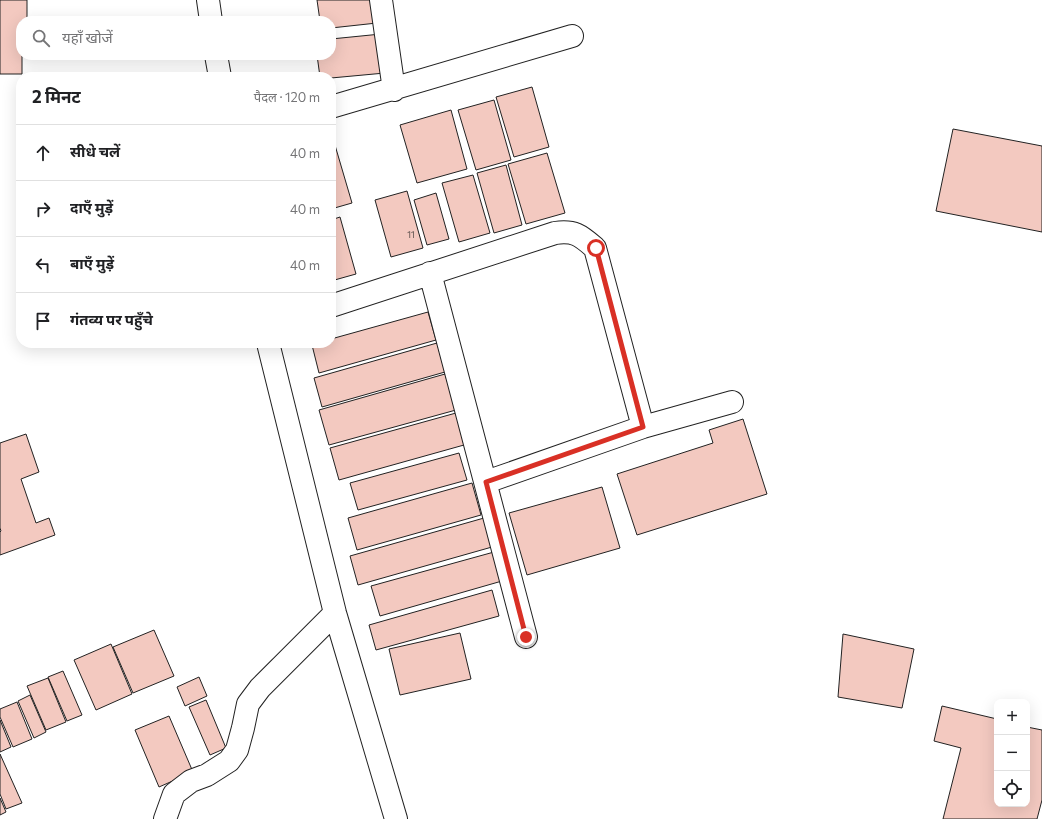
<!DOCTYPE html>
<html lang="hi">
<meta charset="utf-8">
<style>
body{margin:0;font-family:Commissioner,"Noto Sans Devanagari",sans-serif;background:#f6f6f6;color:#202124}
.controls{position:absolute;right:12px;bottom:12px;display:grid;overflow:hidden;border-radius:8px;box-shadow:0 4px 16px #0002}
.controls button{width:36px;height:36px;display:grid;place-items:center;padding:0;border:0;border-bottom:1px solid #e0e0e0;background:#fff;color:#202124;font:20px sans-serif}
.stop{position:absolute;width:12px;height:12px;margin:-9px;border:3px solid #d93025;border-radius:50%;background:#fff}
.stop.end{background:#d93025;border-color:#fff;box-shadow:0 1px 4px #0008}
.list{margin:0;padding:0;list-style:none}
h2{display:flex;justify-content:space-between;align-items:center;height:52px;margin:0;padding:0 16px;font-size:17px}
h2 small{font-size:13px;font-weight:400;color:#757577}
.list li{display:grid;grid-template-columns:26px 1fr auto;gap:12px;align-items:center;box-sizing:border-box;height:56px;padding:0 16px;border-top:1px solid #e0e0e0}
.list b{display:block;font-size:15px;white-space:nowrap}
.list em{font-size:13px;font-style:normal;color:#757577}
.icon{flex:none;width:22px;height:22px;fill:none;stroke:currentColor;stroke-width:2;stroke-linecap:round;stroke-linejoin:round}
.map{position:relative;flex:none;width:1042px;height:819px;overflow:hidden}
.search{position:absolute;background:#fff;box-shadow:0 4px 16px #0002;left:16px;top:16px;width:320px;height:44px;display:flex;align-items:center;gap:10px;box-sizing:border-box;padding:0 14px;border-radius:16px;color:#757577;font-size:15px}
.panel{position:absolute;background:#fff;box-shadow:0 4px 16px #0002;left:16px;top:72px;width:320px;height:276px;border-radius:16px}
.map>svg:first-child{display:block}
</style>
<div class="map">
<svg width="1042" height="819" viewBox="0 0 1042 819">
<rect width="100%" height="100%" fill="#fff"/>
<!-- building -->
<path fill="#f3c9c0" stroke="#222" d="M0,0H27V21H21V55H27H22V74H0Z
M317,0H374L377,23L331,28V21H320Z
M381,34L385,73L331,78V77H320L317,55H331V39Z
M532,87L549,147L514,157L496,97Z
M494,100L511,160L476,170L458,110Z
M451,110L467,169L417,183L400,125Z
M953,129L1042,146V232L936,211Z
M331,135H332L352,203L331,209Z
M547,153L565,213L526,224L508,164Z
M506,165L522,225L494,233L477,173Z
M473,175L490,233L459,242L442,183Z
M407,191L423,248L391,257L375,200Z
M436,193L449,239L427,245L414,200Z
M340,217L356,274L331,281V220Z
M428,312L436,340L319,373L312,345L318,343H331V339Z
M437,343L445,372L322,407L314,378Z
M445,374L456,410L329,445L319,410Z
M456,413L464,445L339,480L330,448Z
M743,419L767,494L637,535L617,474L713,443L709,430Z
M26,434L39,472L21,479L36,523L49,518L55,535L0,555V532L1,531L0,528V443Z
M459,453L467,480L358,510L350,483Z
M472,483L481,515L357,550L348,518Z
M602,487L620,548L527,575L509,513Z
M484,518L492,547L358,585L350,556Z
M494,552L502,581L380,616L371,586Z
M492,590L499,616L376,650L369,625Z
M154,630L174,676L133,693L113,647Z
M460,633L471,679L400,695L389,649Z
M843,634L914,649L902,708L838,697Z
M111,644L132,694L96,710L74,660Z
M63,671L82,715L67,721L48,677Z
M199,677L207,696L185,706L177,687Z
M48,678L66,722L46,730L27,686Z
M30,695L46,732L34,738L18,701Z
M206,700L226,748L210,755L189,707Z
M17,702L32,739L13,747L0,717V709Z
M942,706L997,719V804H1027V727L1042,730V800L1037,819H943L961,748L934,741Z
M169,716L193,772L159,787L135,730Z
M0,720L11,747L0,752Z
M0,754L22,803L6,809L0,794Z
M0,798L6,812L0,815Z"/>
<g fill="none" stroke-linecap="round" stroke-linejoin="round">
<defs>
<path id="street" d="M208,0L211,21
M381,0L394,90
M216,55L220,77
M331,107L572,36
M430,273L526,637
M331,306L555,233C575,230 581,236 595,248L643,427
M268,343L335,613L396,819
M486,482L643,427L732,402
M165,819L174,794L191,781L207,775L229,761L237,750L243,728L248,704L260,688L335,613"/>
</defs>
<!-- street casing -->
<use href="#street" stroke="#222" stroke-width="24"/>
<!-- street -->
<use href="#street" stroke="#fff" stroke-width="22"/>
</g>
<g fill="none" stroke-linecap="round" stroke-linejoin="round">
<!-- route -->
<path stroke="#d93025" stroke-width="5" d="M526,637L486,482L643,427L596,248"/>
</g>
<g text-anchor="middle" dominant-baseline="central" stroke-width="3" stroke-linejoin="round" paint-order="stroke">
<!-- number labels -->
<g font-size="9" fill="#564c4a">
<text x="411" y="234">11</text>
</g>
</g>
</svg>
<div class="controls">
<button>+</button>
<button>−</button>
<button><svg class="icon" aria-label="locate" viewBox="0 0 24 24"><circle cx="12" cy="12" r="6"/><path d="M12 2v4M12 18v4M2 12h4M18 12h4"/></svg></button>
</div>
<div class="stop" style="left:596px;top:248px"></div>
<div class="stop end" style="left:526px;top:637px"></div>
<div class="search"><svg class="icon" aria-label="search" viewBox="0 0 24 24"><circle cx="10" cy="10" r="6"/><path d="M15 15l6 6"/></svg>यहाँ खोजें</div>
<section class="panel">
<h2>2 मिनट<small>पैदल · 120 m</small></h2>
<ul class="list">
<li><svg class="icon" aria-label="ahead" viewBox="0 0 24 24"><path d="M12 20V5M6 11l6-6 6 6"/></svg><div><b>सीधे चलें</b></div><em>40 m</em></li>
<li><svg class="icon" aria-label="right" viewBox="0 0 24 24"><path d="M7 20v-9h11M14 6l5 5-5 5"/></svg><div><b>दाएँ मुड़ें</b></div><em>40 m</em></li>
<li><svg class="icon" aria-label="left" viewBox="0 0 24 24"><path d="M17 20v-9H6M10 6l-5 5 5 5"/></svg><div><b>बाएँ मुड़ें</b></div><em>40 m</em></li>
<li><svg class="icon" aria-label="arrive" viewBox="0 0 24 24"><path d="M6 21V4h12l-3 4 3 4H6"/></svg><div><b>गंतव्य पर पहुँचे</b></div></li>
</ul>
</section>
</div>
